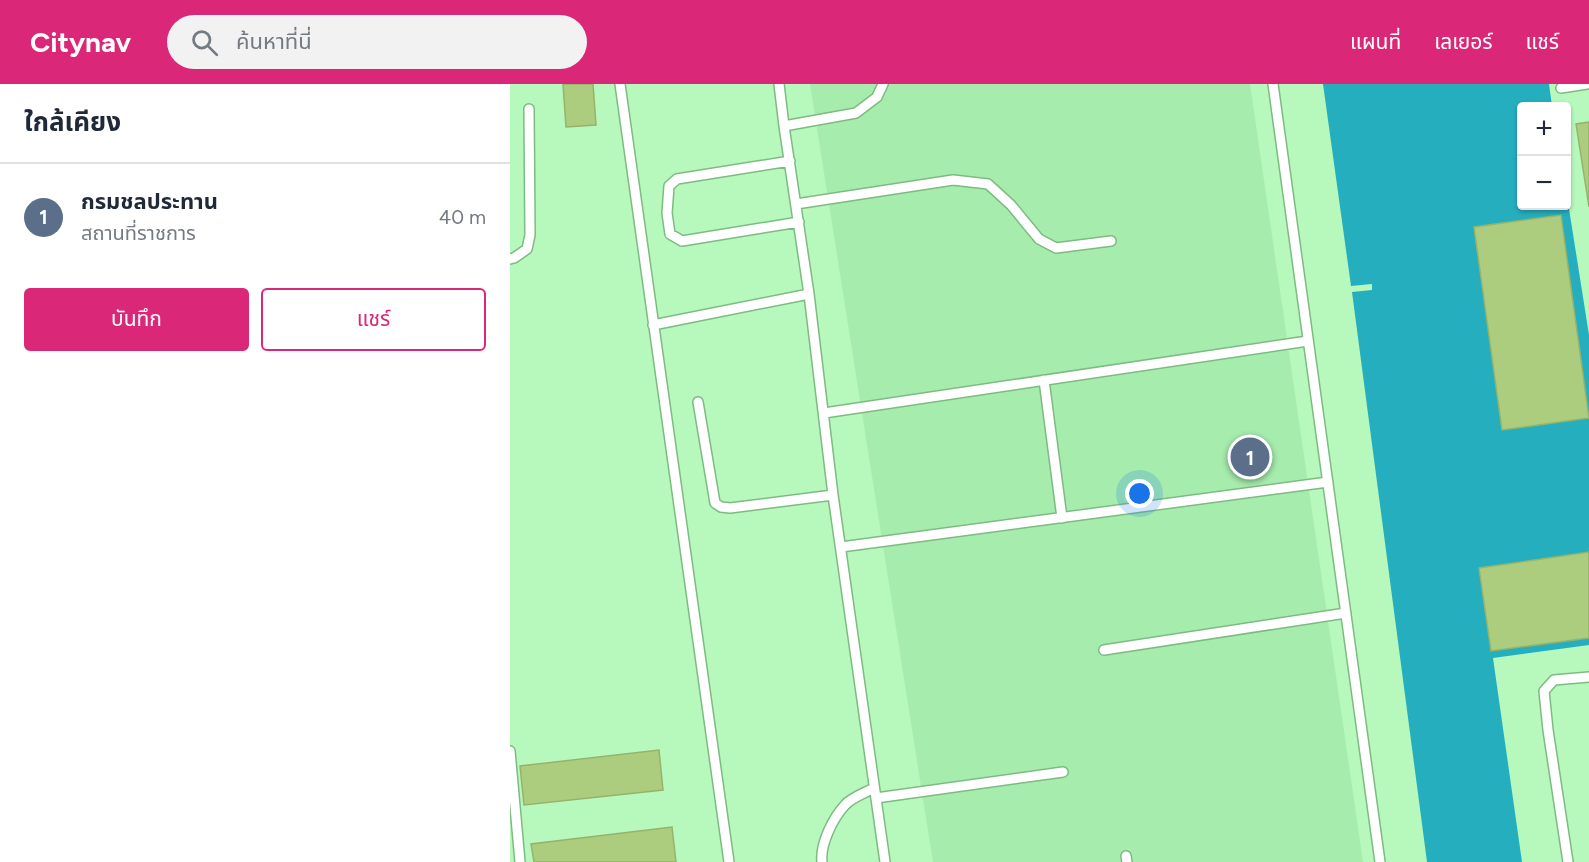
<!DOCTYPE html>
<html lang="th">
<meta charset="utf-8">
<style>
body{margin:0;font-family:Figtree,"Noto Sans Thai",sans-serif;background:#f2f2f3;color:#1f2937}
.controls{position:absolute;right:18px;top:18px;display:grid;overflow:hidden;border-radius:6px;box-shadow:0 2px 4px #0004}
.controls button{width:54px;height:54px;display:grid;place-items:center;padding:0;border:0;border-bottom:2px solid #e0e1e3;background:#fff;color:#1f2937;font:30px sans-serif}
.you{position:absolute;left:630px;top:410px;width:21px;height:21px;margin:-15px;border:4px solid #fff;border-radius:50%;background:#1a73e8;box-shadow:0 0 0 9px #1a73e833}
.badge{display:grid;place-items:center;width:39px;height:39px;border-radius:50%;background:#db2777;color:#fff;font-size:20px;font-weight:700}
.pin{position:absolute;translate:-50% -50%;border:3px solid #fff;box-shadow:0 2px 6px #0006}
.list{margin:0;padding:0;list-style:none}
h2{display:flex;justify-content:space-between;align-items:center;height:78px;margin:0;padding:0 24px;font-size:26px}
h2 small{font-size:20px;font-weight:400;color:#747a83}
.list li{display:grid;grid-template-columns:39px 1fr auto;gap:18px;align-items:center;box-sizing:border-box;height:108px;padding:0 24px;border-top:2px solid #e0e1e3}
.list b{display:block;font-size:22px;white-space:nowrap}
.list p{margin:0;font-size:20px;white-space:nowrap;color:#747a83}
.list em{font-size:20px;font-style:normal;color:#747a83}
.actions{display:flex;gap:12px;padding:18px 24px}
.actions a{flex:1;padding:14px 0;border:2px solid #db2777;border-radius:6px;text-align:center;font-size:21px;color:#db2777}
.actions .main{background:#db2777;color:#fff}
.icon{flex:none;width:33px;height:33px;fill:none;stroke:currentColor;stroke-width:2;stroke-linecap:round;stroke-linejoin:round}
.map{position:relative;flex:none;width:1079px;height:778px;overflow:hidden}
header{display:flex;align-items:center;gap:36px;box-sizing:border-box;height:84px;padding:0 30px;background:#db2777;color:#fff}
header strong{font-size:28px}
nav{display:flex;gap:33px;margin-inline-start:auto;font-size:21px}
.search{width:420px;height:54px;background:#f2f2f3;display:flex;align-items:center;gap:15px;box-sizing:border-box;padding:0 21px;border-radius:33px;color:#747a83;font-size:22px}
main{display:flex}
aside{flex:1;background:#fff}
.map>svg:first-child{display:block}
</style>
<header>
<strong>Citynav</strong>
<div class="search"><svg class="icon" aria-label="search" viewBox="0 0 24 24"><circle cx="10" cy="10" r="6"/><path d="M15 15l6 6"/></svg>ค้นหาที่นี่</div>
<nav><a>แผนที่</a><a>เลเยอร์</a><a>แชร์</a></nav>
</header>
<main>
<aside>
<h2>ใกล้เคียง<small></small></h2>
<ul class="list">
<li><span class="badge" style="background:#5c6f8a">1</span><div><b>กรมชลประทาน</b><p>สถานที่ราชการ</p></div><em>40 m</em></li>
</ul>
<div class="actions"><a class="main">บันทึก</a><a>แชร์</a></div>
</aside>
<div class="map">
<svg width="1079" height="778" viewBox="0 0 1079 778">
<rect width="100%" height="100%" fill="#b7f8bd"/>
<!-- built -->
<path fill="#a6ecad" d="M300,0H740L853,778H423Z"/>
<!-- water -->
<path fill="#25aebe" d="M813,0H1039L1042,22H1011V122H1056L1057,112L1079,251V561L983,574L1012,778H917L842,208L862,206V200L841,202Z"/>
<!-- building -->
<path fill="#accd7d" stroke="#96b36c" stroke-width="1.5" d="M53,0H83L86,41L56,43Z
M1079,38V123L1066,40Z
M1051,131L1079,334L992,346L964,143Z
M1079,468V554L981,567L969,484Z
M149,666L153,706L14,721L10,682Z
M162,743L166,778H24L21,760Z"/>
<g fill="none" stroke-linecap="round" stroke-linejoin="round">
<defs>
<path id="lane" d="M110,0L219,778
M269,0L274,42L299,210L323,411L375,778
M763,0L870,778
M1051,4L1077,0
M274,42L346,29L367,13L373,0
M280,77L167,95L159,102L157,129L160,150L172,157L289,138
M286,120L443,96L478,100L501,121L529,155L546,164L601,157
M0,175L4,174L17,165L20,151L19,25
M143,241L299,210
M534,296L552,434
M188,318L205,419L211,423L220,424L323,411
M314,329L798,257
M331,463L818,398
M594,566L836,529
M0,667L10,778
M366,714L553,688
M616,772L617,778
M312,778C310,760 323,734 335,721C342,713 355,709 364,704
M1058,778L1038,646L1034,607L1044,596L1079,593"/>
</defs>
<!-- lane casing -->
<use href="#lane" stroke="#7dbb83" stroke-width="12"/>
<!-- lane -->
<use href="#lane" stroke="#fff" stroke-width="9"/>
</g>
</svg>
<div class="controls">
<button>+</button>
<button>−</button>
</div>
<div class="you"></div>
<div class="pin badge" style="left:740px;top:373px;background:#5c6f8a">1</div>
</div>
</main>
